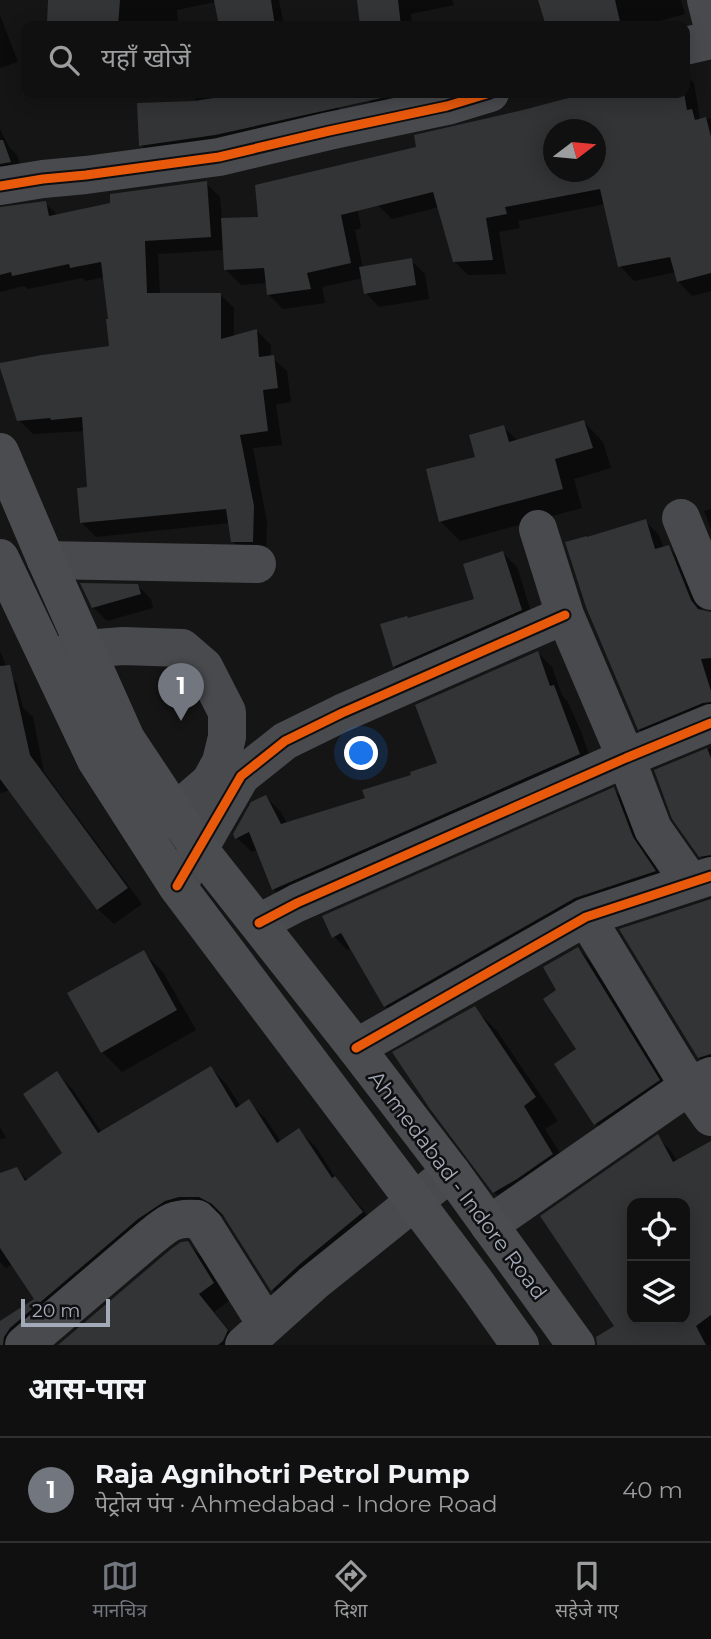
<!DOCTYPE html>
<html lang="hi">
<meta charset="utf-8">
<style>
body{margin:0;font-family:Montserrat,"Noto Sans Devanagari",sans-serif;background:#191919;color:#f1f3f6}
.controls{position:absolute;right:21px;bottom:21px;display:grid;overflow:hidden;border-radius:14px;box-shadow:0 4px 18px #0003}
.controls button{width:63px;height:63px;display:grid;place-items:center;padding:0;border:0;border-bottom:2px solid #303030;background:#101010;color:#f1f3f6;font:35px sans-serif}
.compass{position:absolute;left:543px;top:119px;width:63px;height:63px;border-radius:50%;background:#101010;box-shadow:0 4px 18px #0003;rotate:74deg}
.scale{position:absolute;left:21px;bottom:18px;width:89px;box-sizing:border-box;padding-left:7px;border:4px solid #a4abb8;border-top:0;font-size:19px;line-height:24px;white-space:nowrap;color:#a4abb8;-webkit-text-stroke:5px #0f0f11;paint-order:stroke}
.you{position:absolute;left:362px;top:754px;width:24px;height:24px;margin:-18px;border:5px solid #fff;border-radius:50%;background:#1a73e8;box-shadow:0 0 0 10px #1a73e833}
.badge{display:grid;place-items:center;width:46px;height:46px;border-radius:50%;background:#72767f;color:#fff;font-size:23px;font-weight:700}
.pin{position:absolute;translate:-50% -58px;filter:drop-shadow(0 2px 4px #0008)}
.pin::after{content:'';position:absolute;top:37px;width:24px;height:21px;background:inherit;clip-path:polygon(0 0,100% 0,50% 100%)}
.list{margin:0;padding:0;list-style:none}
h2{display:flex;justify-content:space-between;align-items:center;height:91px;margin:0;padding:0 28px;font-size:30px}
h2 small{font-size:23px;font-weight:400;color:#9c9d9f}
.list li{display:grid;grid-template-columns:46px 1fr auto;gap:21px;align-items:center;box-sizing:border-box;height:105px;padding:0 28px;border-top:2px solid #303030}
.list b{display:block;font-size:26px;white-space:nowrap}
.list p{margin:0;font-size:23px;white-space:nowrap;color:#9c9d9f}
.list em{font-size:23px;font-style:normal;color:#9c9d9f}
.icon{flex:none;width:38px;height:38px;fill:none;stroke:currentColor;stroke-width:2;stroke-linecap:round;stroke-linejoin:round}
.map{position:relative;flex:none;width:711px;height:1345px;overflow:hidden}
.search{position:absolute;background:#101010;box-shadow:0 4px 18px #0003;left:21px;right:21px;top:21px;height:77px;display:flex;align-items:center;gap:18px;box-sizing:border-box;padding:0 24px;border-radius:14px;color:#9c9d9f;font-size:26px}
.sheet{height:196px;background:#101010}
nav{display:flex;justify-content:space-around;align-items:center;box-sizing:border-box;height:98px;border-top:2px solid #303030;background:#101010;font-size:19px;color:#9c9d9f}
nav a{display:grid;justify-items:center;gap:4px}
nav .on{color:#72767f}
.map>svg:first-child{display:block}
</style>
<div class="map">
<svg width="711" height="1345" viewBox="0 0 711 1345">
<rect width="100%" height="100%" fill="#151515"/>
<!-- shadow -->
<path fill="#0007" fill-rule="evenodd" d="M50,0H279L284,26H221L216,2L177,10L178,22L139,26H53L49,22Z
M359,0H452L454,5L411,14L412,26H362Z
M540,0H681L685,14L642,26H548Z
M0,15L18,62L0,68Z
M685,74L694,83L700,119L701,121L711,118V291L692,296L678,281L676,272L634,281L620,266L606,204L518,221L520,228L499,232L506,274L468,275L454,261L439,207L392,219L378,205L418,149L566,100L564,93H685ZM554,130H596V172H554Z
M195,93H226V97L259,93H336L341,121L154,158L141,145L196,103Z
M368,93H396L390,94V97L412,93H423L382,113L368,100Z
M0,129L9,147L17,155L24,176L0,183Z
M353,182L361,228L355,230L363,268L411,260L425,274L429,299L379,307L366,293L363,278L322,287L325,303L283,309L268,294L267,283L241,285L226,270L224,250L158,254L160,294H220L234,308V337L257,331L271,345V357L287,371L291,402L276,404L282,445L253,448L267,522L266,555H247L232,541L230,523L96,537L82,523L89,489L85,431L33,434L19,420L110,348V321L105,277L86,281L82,278L28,289L24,286L0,292V209L45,203L59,216L206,183L220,197L222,220L260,218Z
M584,422L603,442L611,468L574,479L582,508L460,541L440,521L478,458L503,427L518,441Z
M711,509V529L704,511Z
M645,521L659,535L664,549L668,547L682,561L703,612L711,614V719L653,743L639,729Z
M503,553L517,567L535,624L408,679L394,666L476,600Z
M137,585L151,599L153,608L107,621L93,607Z
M0,651L11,678L17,684L23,708L33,717L44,772L142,904L114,924L98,909L11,790L0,793Z
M538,653L552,667L562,695L568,702L582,734L594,769L288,903L273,889L258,849L252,852L237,838L266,797L281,812L287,824L367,799L439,764Z
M711,748V866L700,856L656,771Z
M613,789L627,803L646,852L667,885L399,1019L385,1006L351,948L347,950L334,936Z
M711,901V1069L699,1057Z
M578,949L594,965L675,1097L612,1140L596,1124L556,1064L579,1050L559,990Z
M143,952L163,972L196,1030L122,1072L102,1052Z
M474,1008L497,1031L558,1121L545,1129L575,1177L517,1214L494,1192Z
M211,1068L227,1085L241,1107L249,1102L265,1118L281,1142L299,1131L316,1147L338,1182L351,1195L379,1230L289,1306L273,1290L227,1218L216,1213L26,1345H0V1323L36,1299L13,1264L6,1268L0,1262V1175L17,1169L28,1181L64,1153L57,1073L73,1090L102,1133Z
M0,1127L6,1138L0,1139Z
M657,1137L671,1151L677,1161L711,1143V1345H599L617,1327L571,1256ZM632,1203H685V1319H632Z
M187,1243L204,1259L230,1300L214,1312L241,1345H60Z"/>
<!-- building -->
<path fill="#333436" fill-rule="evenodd" d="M48,0H120L118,26L47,23Z
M214,0H271L275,26H219Z
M357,0H398L401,26H360Z
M538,0H615L621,26H546Z
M246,93H404L215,135L139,146L137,103L194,101Z
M587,93H684L687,110L692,109L695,120L706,117L711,137V273L677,282L670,257L618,267L600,189L505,207L507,214L486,218L493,260L453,262L433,192L341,215L351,263L307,273L311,289L267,295L264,268L224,270L221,218L258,217L255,185L416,147L414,135L523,110ZM554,130H596V172H554Z
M0,140H3L11,162L0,164Z
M207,181L211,237L145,241L147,293H221V339L257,329L259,357L274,355L278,388L263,390L268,431L240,435L254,506L253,542H231L226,509L80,523L77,488L87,487L82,417L51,420L50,418L17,421L0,368V363L42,355L109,346L106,319H108L101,262L70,268L69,264L12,276L11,272L0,275V207L46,201L49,216L110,203V194Z
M412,258L416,285L364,294L359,267Z
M584,420L593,448L555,459L563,489L439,522L426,469L475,457L469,435L504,425L509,442Z
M646,519L655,549L669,545L691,600L698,609L711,612V658L701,659L711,691V702L703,703L638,730L586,607L565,542L587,536V537Z
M503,551L522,610L393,667L380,624L407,616L408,618L474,599L463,564Z
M80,583L138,584L141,594L92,608Z
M538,651L550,686L554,685L580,754L272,890L249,832L235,839L233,834L251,802L266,795L281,824L365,798L362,790L411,775L410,772L437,763L415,705Z
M10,665L30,755L128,888L97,910L0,779V666Z
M707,748L711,758V855L699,857L672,819L654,770Z
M614,787L633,837L656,871L575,898L384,1007L341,933L332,938L322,916Z
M711,899V1054L698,1058L619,929Z
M578,947L660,1080L594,1125L554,1064L576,1049L543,999L556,990L543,967Z
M144,950L177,1010L101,1053L67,993Z
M475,1006L536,1097L524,1106L553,1154L517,1179L493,1193L430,1109L392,1052Z
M211,1066L236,1108L249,1099L277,1143L299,1128L332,1178L335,1176L363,1212L300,1264L271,1291L223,1215L212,1204L199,1197H179L165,1201L138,1219L10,1328L4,1337L3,1345H0V1321L34,1299L0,1248V1173L17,1167L25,1181L62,1153L23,1094L57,1071L98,1133Z
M658,1134L673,1162L711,1141V1315L696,1326L706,1345H597L596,1337L614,1326L540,1216ZM632,1203H685V1319H632Z
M188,1241L214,1283L199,1294L228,1330L223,1341L218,1345H58L171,1249L181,1242Z"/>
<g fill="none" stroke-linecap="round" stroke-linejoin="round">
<!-- minor -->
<path stroke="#484a4e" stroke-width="38" d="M706,0L711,20
M685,46L711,40
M0,186L43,179L86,175L219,157L329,131L447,106L490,93
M681,518L711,591
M538,529L565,615L626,758L653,829L690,882
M46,560L257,564
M57,656L85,649L123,646L182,648L204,667L227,712V737L221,762L210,782L188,801L146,831
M184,875L241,776L285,741L342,713L565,615
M586,917L689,1086L711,1117
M259,923L297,903L626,758L711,723
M356,1048L586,917L711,876
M489,1225L689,1086L711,1076
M24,1345L152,1236C168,1223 175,1217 197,1219L205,1227L266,1324
M244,1345L313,1283L451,1172"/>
<!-- highway -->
<path stroke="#4b4c50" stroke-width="38" d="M0,452L46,560L126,739L199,849L356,1048L451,1172L576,1345
M0,558L96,760L177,886L476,1283L520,1345"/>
<defs>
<path id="cycleway" d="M0,186L43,179L86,175L219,157L329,131L447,106L490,93
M177,886L241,776L285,741L342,713L565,615
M259,923L297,903L626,758L711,723
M356,1048L586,917L711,876"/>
</defs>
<!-- cycleway casing -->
<use href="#cycleway" stroke="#0f0f11" stroke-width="13"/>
<!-- cycleway -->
<use href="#cycleway" stroke="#e8590c" stroke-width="9"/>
</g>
<g text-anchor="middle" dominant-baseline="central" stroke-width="5" stroke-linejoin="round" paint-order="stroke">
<!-- street labels -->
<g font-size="21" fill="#a4abb8" stroke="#0f0f11">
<text transform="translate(458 1185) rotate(53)">Ahmedabad - Indore Road</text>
</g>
</g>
</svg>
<div class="controls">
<button><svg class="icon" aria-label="locate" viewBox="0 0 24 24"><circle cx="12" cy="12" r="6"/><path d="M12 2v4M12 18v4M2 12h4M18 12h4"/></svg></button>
<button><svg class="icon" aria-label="layers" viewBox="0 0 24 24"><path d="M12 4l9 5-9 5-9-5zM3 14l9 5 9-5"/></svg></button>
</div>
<svg class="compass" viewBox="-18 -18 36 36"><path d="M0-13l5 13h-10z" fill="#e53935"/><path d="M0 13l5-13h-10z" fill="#9c9d9f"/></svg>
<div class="scale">20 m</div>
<div class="you"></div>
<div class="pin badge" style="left:181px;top:721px">1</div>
<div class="search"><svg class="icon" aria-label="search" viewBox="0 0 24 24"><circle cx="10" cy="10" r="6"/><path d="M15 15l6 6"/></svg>यहाँ खोजें</div>
</div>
<section class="sheet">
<h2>आस-पास<small></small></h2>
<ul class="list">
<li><span class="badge">1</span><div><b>Raja Agnihotri Petrol Pump</b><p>पेट्रोल पंप · Ahmedabad - Indore Road</p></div><em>40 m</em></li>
</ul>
</section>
<nav>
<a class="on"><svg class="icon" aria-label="map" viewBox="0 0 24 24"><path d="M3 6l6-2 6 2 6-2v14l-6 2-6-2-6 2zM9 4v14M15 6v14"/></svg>मानचित्र</a>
<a><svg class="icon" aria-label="directions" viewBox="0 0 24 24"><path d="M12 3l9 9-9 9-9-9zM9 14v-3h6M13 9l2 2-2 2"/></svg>दिशा</a>
<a><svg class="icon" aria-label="saved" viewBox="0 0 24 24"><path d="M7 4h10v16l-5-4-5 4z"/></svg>सहेजे गए</a>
</nav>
